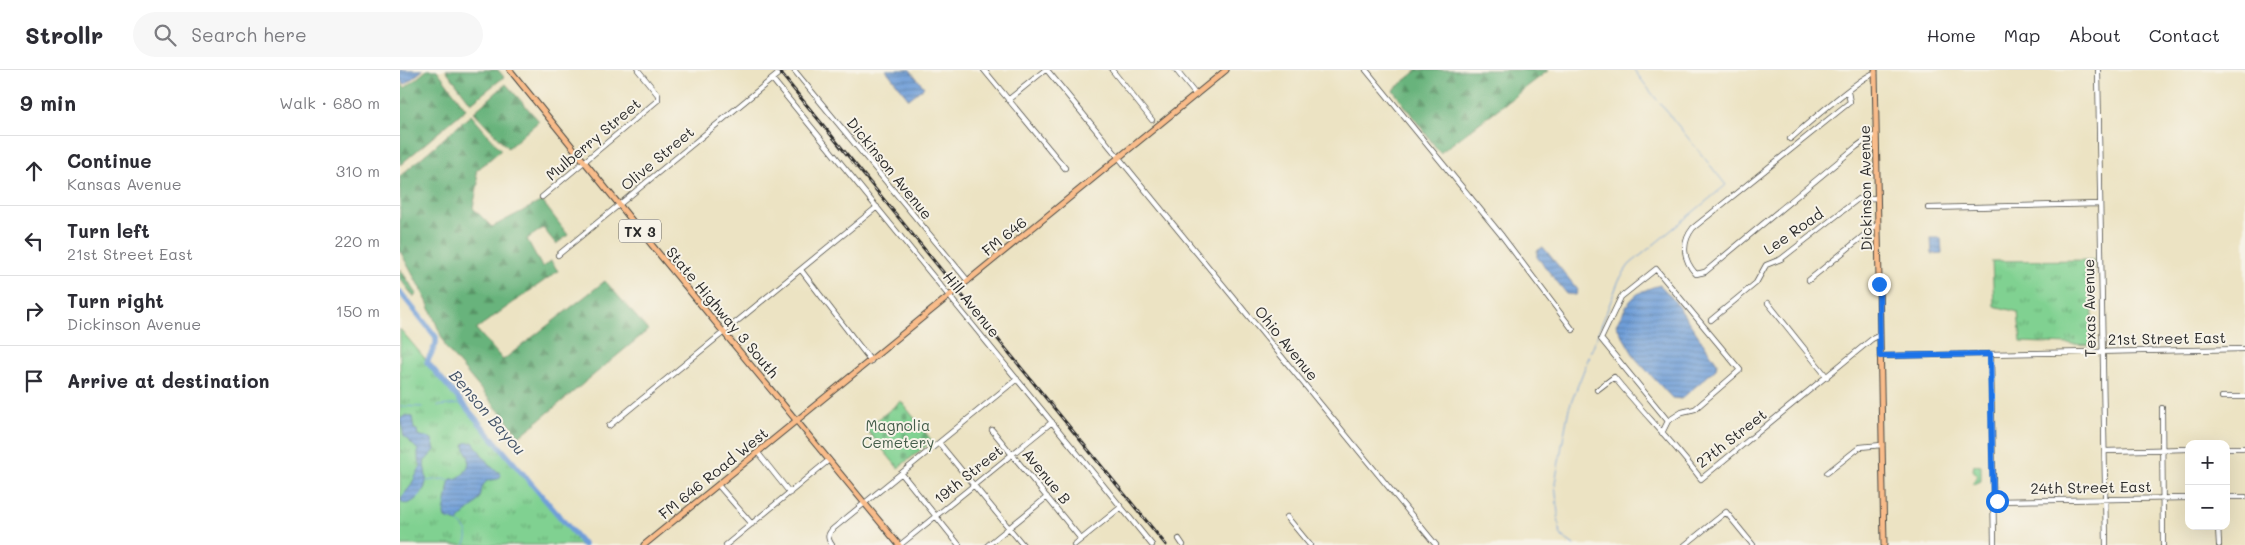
<!DOCTYPE html>
<meta charset="utf-8">
<style>
body{margin:0;font-family:Mali,sans-serif;background:#f7f7f7;color:#2b2b33}
.controls{position:absolute;right:15px;bottom:15px;display:grid;overflow:hidden;border-radius:10px;box-shadow:0 5px 20px #0002}
.controls button{width:45px;height:45px;display:grid;place-items:center;padding:0;border:0;border-bottom:1px solid #e1e1e2;background:#fff;color:#2b2b33;font:25px sans-serif}
.stop{position:absolute;width:15px;height:15px;margin:-11px;border:4px solid #1a73e8;border-radius:50%;background:#fff}
.stop.end{background:#1a73e8;border-color:#fff;box-shadow:0 1px 5px #0008}
.list{margin:0;padding:0;list-style:none}
h2{display:flex;justify-content:space-between;align-items:center;height:65px;margin:0;padding:0 20px;font-size:21px}
h2 small{font-size:16px;font-weight:400;color:#7c7c81}
.list li{display:grid;grid-template-columns:32px 1fr auto;gap:15px;align-items:center;box-sizing:border-box;height:70px;padding:0 20px;border-top:1px solid #e1e1e2}
.list b{display:block;font-size:19px;white-space:nowrap}
.list p{margin:0;font-size:16px;white-space:nowrap;color:#7c7c81}
.list em{font-size:16px;font-style:normal;color:#7c7c81}
.icon{flex:none;width:28px;height:28px;fill:none;stroke:currentColor;stroke-width:2;stroke-linecap:round;stroke-linejoin:round}
.map{position:relative;flex:none;width:1845px;height:475px;overflow:hidden}
header{display:flex;align-items:center;gap:30px;box-sizing:border-box;height:70px;padding:0 25px;background:#fff;border-bottom:1px solid #e1e1e2}
header strong{font-size:24px}
nav{display:flex;gap:28px;margin-inline-start:auto;font-size:18px}
.search{width:350px;height:45px;background:#f7f7f7;display:flex;align-items:center;gap:12px;box-sizing:border-box;padding:0 18px;border-radius:28px;color:#7c7c81;font-size:19px}
main{display:flex}
aside{flex:1;background:#fff}
.map>svg:first-child{display:block}
</style>
<header>
<strong>Strollr</strong>
<div class="search"><svg class="icon" aria-label="search" viewBox="0 0 24 24"><circle cx="10" cy="10" r="6"/><path d="M15 15l6 6"/></svg>Search here</div>
<nav><a>Home</a><a>Map</a><a>About</a><a>Contact</a></nav>
</header>
<main>
<aside>
<h2>9 min<small>Walk · 680 m</small></h2>
<ul class="list">
<li><svg class="icon" aria-label="ahead" viewBox="0 0 24 24"><path d="M12 20V5M6 11l6-6 6 6"/></svg><div><b>Continue</b><p>Kansas Avenue</p></div><em>310 m</em></li>
<li><svg class="icon" aria-label="left" viewBox="0 0 24 24"><path d="M17 20v-9H6M10 6l-5 5 5 5"/></svg><div><b>Turn left</b><p>21st Street East</p></div><em>220 m</em></li>
<li><svg class="icon" aria-label="right" viewBox="0 0 24 24"><path d="M7 20v-9h11M14 6l5 5-5 5"/></svg><div><b>Turn right</b><p>Dickinson Avenue</p></div><em>150 m</em></li>
<li><svg class="icon" aria-label="arrive" viewBox="0 0 24 24"><path d="M6 21V4h12l-3 4 3 4H6"/></svg><div><b>Arrive at destination</b></div></li>
</ul>
</aside>
<div class="map">
<svg width="1845" height="475" viewBox="0 0 1845 475">
<defs>
<pattern id="grass-tufts" width="24" height="20" patternUnits="userSpaceOnUse" patternTransform="scale(1.25)"><rect width="24" height="20" fill="#80d191"/><path d="M3 7l-1-3M5 7V3M7 7l1-3M15 17l-1-3M17 17v-4M19 17l1-3" fill="none" stroke="#69aa77"/></pattern>
<pattern id="forest-firs" width="22" height="20" patternUnits="userSpaceOnUse" patternTransform="scale(1.25)"><rect width="22" height="20" fill="#68b37b"/><path d="M5 1l3.5 6h-7zM16 11l3.5 6h-7z" fill="#569265"/></pattern>
<pattern id="cemetery-stones" width="16" height="16" patternUnits="userSpaceOnUse" patternTransform="scale(1.25)"><rect width="16" height="16" fill="#80d191"/><path d="M2 7V4a2 2 0 0 1 4 0v3zM10 15v-3a2 2 0 0 1 4 0v3z" fill="#69aa77"/></pattern>
<pattern id="park-crowns" width="20" height="18" patternUnits="userSpaceOnUse" patternTransform="scale(1.25)"><rect width="20" height="18" fill="#80d191"/><path d="M2 6a3 3 0 1 1 6 0M12 15a3 3 0 1 1 6 0" fill="none" stroke="#69aa77"/></pattern>
<pattern id="water-rules" width="6" height="5" patternUnits="userSpaceOnUse" patternTransform="scale(1.25)"><rect width="6" height="5" fill="#6f9ed8"/><path d="M0 2.5h6" fill="none" stroke="#5b81af"/></pattern>
</defs>
<rect width="100%" height="100%" fill="#f7f3e8"/>
<filter id="ink" filterUnits="userSpaceOnUse"><feTurbulence type="fractalNoise" baseFrequency=".02" numOctaves="2"/><feDisplacementMap in="SourceGraphic" scale="10" xChannelSelector="R" yChannelSelector="G"/><feConvolveMatrix kernelMatrix="1 2 1 2 8 2 1 2 1" color-interpolation-filters="sRGB"/></filter>
<filter id="wash" filterUnits="userSpaceOnUse"><feTurbulence type="fractalNoise" baseFrequency=".0096" numOctaves="4" result="noise"/><feDisplacementMap in="SourceGraphic" scale="20" xChannelSelector="R" yChannelSelector="G"/><feGaussianBlur stdDeviation="1.12" result="paint"/><feColorMatrix in="noise" values="0 0 0 0 0 0 0 0 0 0 0 0 0 0 0 0 0 1.4 0 .05"/><feComposite in="paint" operator="in"/></filter>
<g filter="url(#wash)">
<rect width="100%" height="100%" fill="#ece3c3"/>
<!-- grass -->
<path fill="url(#grass-tufts)" stroke="#567e5e" d="M1694,190L1692,275L1621,272L1618,242L1594,236L1592,191Z
M0,259L183,475H0Z"/>
<!-- forest -->
<path fill="url(#forest-firs)" stroke="#4a6f53" d="M27,0H37L66,39L0,95V13L5,18Z
M46,0H98L104,7L71,33Z
M1018,0H1149L1040,83L993,20Z
M106,14L139,51L108,78L74,42Z
M71,45L101,80L76,101L78,113L73,138L92,157L142,131L168,165L156,174L143,158L127,169L142,197L151,191L158,201L76,259L103,290L205,211L248,260L120,366L46,278L27,231L0,181V106Z
M0,199L17,224L14,227L0,209Z"/>
<!-- cemetery -->
<path fill="url(#cemetery-stones)" stroke="#567e5e" d="M501,331L532,371L498,398L466,359Z"/>
<!-- park -->
<path fill="url(#park-crowns)" stroke="#567e5e" d="M1574,395L1581,396V411L1575,414L1573,413L1577,405L1573,400Z"/>
<!-- water -->
<path fill="url(#water-rules)" stroke="#4d6482" d="M0,0H23L4,15L0,9Z
M486,0H510L524,17L509,29Z
M1531,168H1541L1542,183L1532,184Z
M1143,177L1178,220L1176,225L1167,224L1137,187V181Z
M1260,215L1273,229L1317,293L1316,299L1281,329L1272,328L1236,289L1216,255C1230,230 1231,223 1260,215Z
M6,345L12,347L14,359L17,360L18,365L32,369L35,380L24,392C24,398 27,406 26,412C25,422 12,437 2,433L1,428L10,417L21,396L18,387V380L4,366L0,349Z
M73,372L90,396L100,403L101,406L98,409C94,410 89,409 86,412C81,416 82,421 80,427C76,437 64,442 58,452L45,448L44,444L49,413L51,409C60,410 69,400 69,391C70,386 65,381 64,376L65,373Z"/>
<g fill="none" stroke-linecap="round" stroke-linejoin="round">
<!-- stream -->
<path stroke="#6f9ed8" stroke-width="1" d="M1234,0L1257,30
M0,336L22,337
M38,336L62,334
M26,411L44,409L50,411
M58,452C66,458 71,466 64,475
M1174,475L1160,465L1155,413L1169,338L1219,210L1229,195L1326,115L1260,33"/>
<!-- river -->
<path stroke="#6f9ed8" stroke-width="5.5" d="M0,222L36,267V274L27,292L184,475"/>
</g>
</g>
<g filter="url(#ink)">
<g fill="none" stroke-linecap="round" stroke-linejoin="round">
<defs>
<path id="minor" d="M394,0L568,211
M584,0L665,98
M647,0L1036,475
M712,0L752,50
M776,0L796,25
M966,0L1102,166L1173,260
M1698,0L1706,475
M373,10L752,475
M1448,22L1450,32L1293,158C1281,173 1283,190 1296,204L1305,202L1456,77L1471,66L1476,67
M608,30L645,0
M1390,69C1404,57 1462,5 1475,3
M142,127L258,30V25L238,0
M1528,138L1700,134
M158,185L383,0
M401,200L471,291
M1409,210L1478,154
M1368,233L1427,307
M1311,250L1356,213L1366,195L1381,189L1458,129L1477,128
M1591,284L1594,475
M1480,286L1845,279
M1197,320L1214,307C1242,342 1274,373 1301,409L1472,269L1480,265
M1822,327H1845
M1762,338L1763,475
M209,356L477,137
M592,360L681,469
M1262,363L1268,351L1201,269L1221,227L1256,199L1340,300L1295,339L1282,342L1268,351
M539,373L623,475
M1826,378H1845
M1705,381L1789,379
M358,383L390,423
M1427,403L1460,377L1482,375
M502,404L559,475
M318,415L352,454
M1826,427H1845
M1593,431L1789,428
M887,447L910,475
M1818,456L1819,475
M779,469L783,475
M326,475L429,390
M432,475C427,468 427,464 434,458L617,309
M500,475L652,352
M588,475L647,427
M674,475L721,437
M1285,475L1326,442L1353,475"/>
<path id="major" d="M110,0L264,190L499,475
M1475,0L1484,475
M244,475L826,0"/>
</defs>
<!-- minor casing -->
<use href="#minor" stroke="#484742" stroke-width="6"/>
<!-- major casing -->
<use href="#major" stroke="#484742" stroke-width="7"/>
<!-- minor -->
<use href="#minor" stroke="#fff" stroke-width="4.5"/>
<!-- major -->
<use href="#major" stroke="#f9bc8a" stroke-width="5"/>
<defs>
<path id="rail" d="M378,0L766,475"/>
</defs>
<!-- rail casing -->
<use href="#rail" stroke="#2b2b2b" stroke-width="3"/>
<!-- rail -->
<use href="#rail" stroke="#f7f3e8" stroke-width="1" stroke-dasharray="4" stroke-linecap="butt"/>
</g>
</g>
<g fill="none" stroke-linecap="round" stroke-linejoin="round" filter="url(#ink)">
<!-- route -->
<path stroke="#1a73e8" stroke-width="6" d="M1479,214L1480,286L1590,284L1593,431H1597"/>
</g>
<g text-anchor="middle" dominant-baseline="central" stroke-width="4" stroke-linejoin="round" paint-order="stroke">
<!-- shield labels -->
<rect fill="#f7f3e8" stroke="#686764" stroke-width="1" x="219" y="149.5" width="42" height="23" rx="4"/>
<g font-size="14" font-weight="bold" fill="#2b2b2b">
<text x="240" y="161">TX 3</text>
</g>
<!-- street labels -->
<g font-size="15" fill="#2b2b2b" stroke="#f7f3e8">
<text transform="translate(193 69) rotate(-40)">Mulberry Street</text>
<text transform="translate(257 88) rotate(-40)">Olive Street</text>
<text transform="translate(490 98) rotate(51)">Dickinson Avenue</text>
<text transform="translate(1465 118) rotate(-91)">Dickinson Avenue</text>
<text transform="translate(1393 161) rotate(-35)">Lee Road</text>
<text transform="translate(604 166) rotate(-39)">FM 646</text>
<text transform="translate(572 234) rotate(51)">Hill Avenue</text>
<text transform="translate(1689 238) rotate(-91)">Texas Avenue</text>
<text transform="translate(323 242) rotate(50)">State Highway 3 South</text>
<text transform="translate(1767 268) rotate(-1)">21st Street East</text>
<text transform="translate(887 273) rotate(51)">Ohio Avenue</text>
<text transform="translate(1331 368) rotate(-38)">27th Street</text>
<text transform="translate(313 403) rotate(-39)">FM 646 Road West</text>
<text transform="translate(568 404) rotate(-39)">19th Street</text>
<text transform="translate(647 406) rotate(51)">Avenue B</text>
<text transform="translate(1691 417) rotate(-1)">24th Street East</text>
</g>
<!-- park labels -->
<g font-size="15" fill="#445d4a" stroke="#f7f3e8">
<text x="498" y="355">Magnolia<tspan x="498" dy="17">Cemetery</tspan></text>
</g>
<!-- water labels -->
<g font-size="16" font-style="italic" fill="#435368" stroke="#f7f3e8">
<text transform="translate(88 342) rotate(49)">Benson Bayou</text>
</g>
</g>
</svg>
<div class="controls">
<button>+</button>
<button>−</button>
</div>
<div class="stop" style="left:1597px;top:431px"></div>
<div class="stop end" style="left:1479px;top:214px"></div>
</div>
</main>
